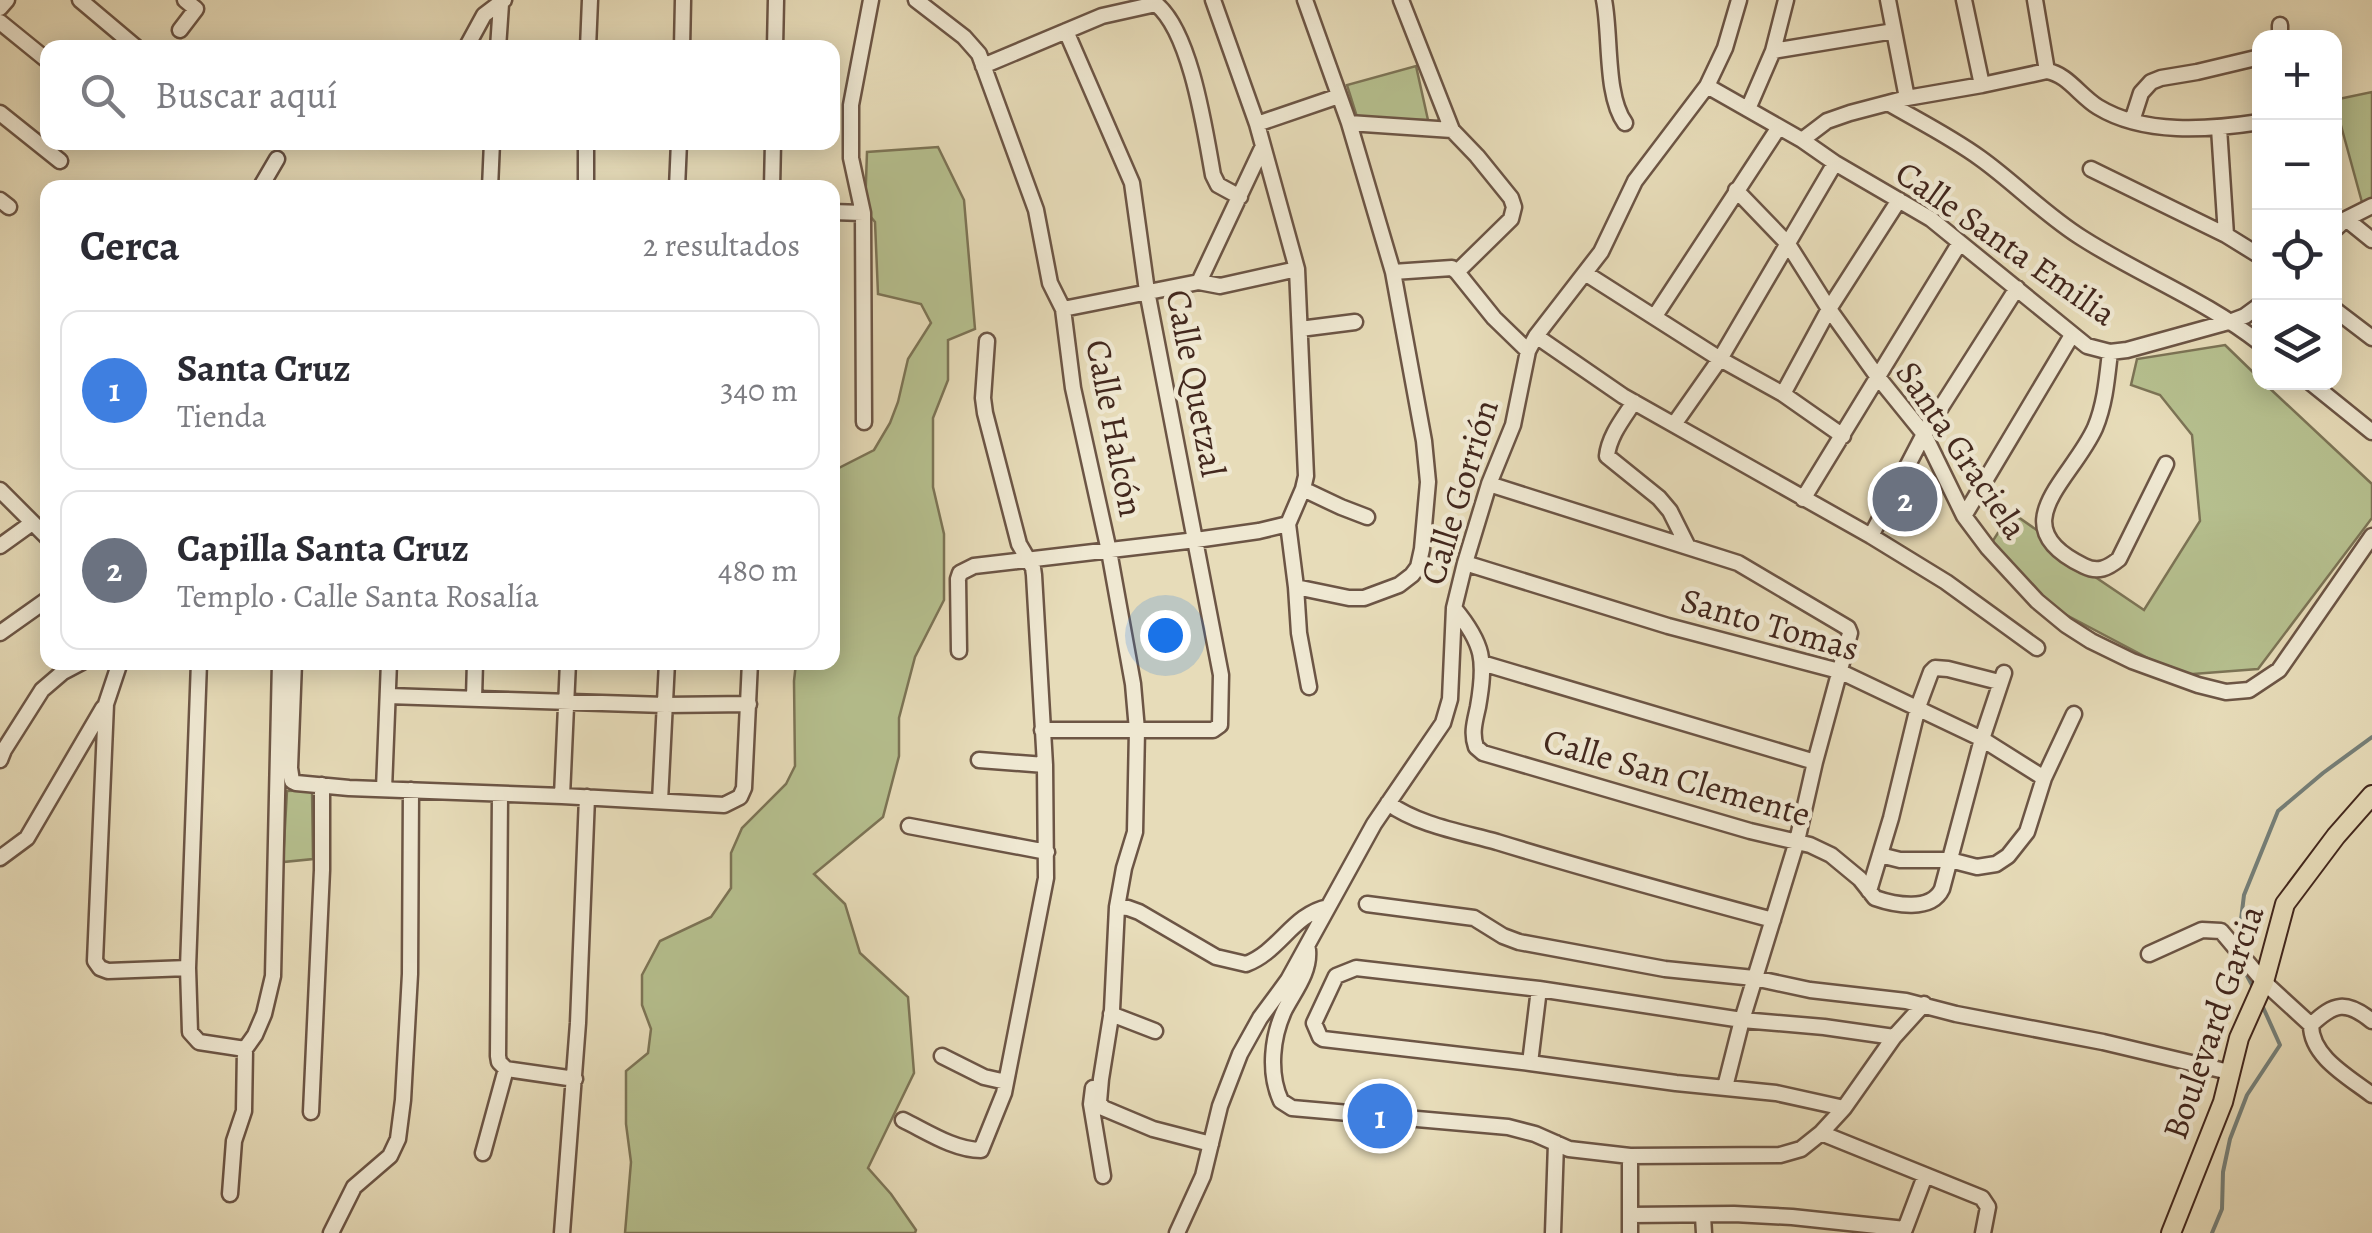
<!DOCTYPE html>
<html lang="es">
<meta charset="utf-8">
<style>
body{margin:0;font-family:Alegreya,serif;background:#f2f2f3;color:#2b2b33}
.controls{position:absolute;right:30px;top:30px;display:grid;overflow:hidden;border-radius:20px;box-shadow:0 5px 25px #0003}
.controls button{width:90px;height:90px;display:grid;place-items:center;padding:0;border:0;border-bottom:2px solid #e1e1e2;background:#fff;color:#2b2b33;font:50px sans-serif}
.you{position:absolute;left:1165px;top:635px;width:35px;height:35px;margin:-25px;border:8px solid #fff;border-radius:50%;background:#1a73e8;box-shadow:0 0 0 15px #1a73e833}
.badge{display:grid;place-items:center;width:65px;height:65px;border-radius:50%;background:#8f2418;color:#fff;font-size:32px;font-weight:700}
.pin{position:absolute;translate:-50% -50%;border:5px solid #fff;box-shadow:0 2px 10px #0006}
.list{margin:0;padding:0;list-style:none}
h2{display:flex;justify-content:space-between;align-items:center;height:130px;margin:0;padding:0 40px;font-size:42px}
h2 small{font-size:32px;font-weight:400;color:#7c7c81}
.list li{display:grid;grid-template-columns:65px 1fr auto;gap:30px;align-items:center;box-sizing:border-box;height:160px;margin:0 20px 20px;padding:0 20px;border:2px solid #e1e1e2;border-radius:20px}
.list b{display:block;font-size:38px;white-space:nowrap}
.list p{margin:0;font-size:32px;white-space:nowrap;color:#7c7c81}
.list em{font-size:32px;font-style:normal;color:#7c7c81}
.icon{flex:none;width:55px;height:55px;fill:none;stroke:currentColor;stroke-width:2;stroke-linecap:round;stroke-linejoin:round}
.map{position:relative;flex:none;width:2372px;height:1233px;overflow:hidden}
.search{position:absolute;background:#fff;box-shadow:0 5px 25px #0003;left:40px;top:40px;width:800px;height:110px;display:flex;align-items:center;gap:25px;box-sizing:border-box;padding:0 35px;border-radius:20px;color:#7c7c81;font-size:38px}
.panel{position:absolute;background:#fff;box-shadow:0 5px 25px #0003;left:40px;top:180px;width:800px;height:490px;border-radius:20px}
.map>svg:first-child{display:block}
</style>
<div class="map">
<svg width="2372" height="1233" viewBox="0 0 2372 1233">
<rect width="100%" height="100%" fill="#e7dcb9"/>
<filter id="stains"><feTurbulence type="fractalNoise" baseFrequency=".002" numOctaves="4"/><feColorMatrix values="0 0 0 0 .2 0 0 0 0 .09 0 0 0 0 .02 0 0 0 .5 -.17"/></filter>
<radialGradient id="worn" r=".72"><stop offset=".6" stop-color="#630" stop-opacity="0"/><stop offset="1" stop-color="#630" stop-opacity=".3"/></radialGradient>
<!-- green -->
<path fill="#b6c08f" stroke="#7c7456" stroke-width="2.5" d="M1416,66L1428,120H1358L1347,85Z
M2372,92V201L2363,206L2334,100Z
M938,147L964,200L975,329L948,340V380L933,418V487L944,534V600L915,657L899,718V756L883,817L814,874L845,904L860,953L908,997L914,1073L868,1168L891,1194L916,1230L915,1233H625L631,1162L626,1124V1071L648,1053L651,1029L642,1005V975L660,941L711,917L731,888V853L742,828L786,784L795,766L794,681L796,663L832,662L833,471L874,450L890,423L898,402L908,359L931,323L921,304L878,294L875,222L865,210L867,152Z
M2225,345L2259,378L2260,382L2264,383L2372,484V518L2258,669L2180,675L2055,609L1989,547L2011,512L2041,533L2048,545L2144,610L2200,521L2192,435L2160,395L2131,385L2137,359Z
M312,790L313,859L283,862L287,791Z"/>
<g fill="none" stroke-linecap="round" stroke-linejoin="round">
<!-- stream -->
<path stroke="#768079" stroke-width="4" d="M2238,944L2244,895L2278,811L2323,773L2372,737
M2240,963L2252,985
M2212,1233L2222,1209L2223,1172L2230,1139L2247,1095L2280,1045L2262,1005"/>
<defs>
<path id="minor" d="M80,0L137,48
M916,0L964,37L979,54L1036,210L1050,283L1063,309L1073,388L1109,551L1133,684L1137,730L1135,832L1124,868L1117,907L1112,1010L1101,1079L1099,1102L1103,1108L1153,1129L1211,1144
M1213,0L1257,124L1297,269L1306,476L1303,489L1288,524L1296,587L1299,633L1309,687
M1401,0L1452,130L1477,156L1511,198L1514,207L1511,219L1457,272
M1604,0C1611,35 1605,96 1625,123
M1888,0L1907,98
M1964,0L1982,85
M2035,0L2047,71
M0,8L7,0
M0,22L48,61
M2280,25V38
M180,30L196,9L185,0
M466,48L484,15L504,0
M498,48L501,4
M588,48L590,0
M682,48L683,0
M775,48L776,0
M1773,51L1894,31
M983,66L1102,16L1156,4C1191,32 1205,131 1213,175L1218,185L1240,197
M2047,71C2067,74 2080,96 2098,107C2144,135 2208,130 2260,122
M1707,86L1802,140L1835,163L1931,219L2087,346L2110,352L2127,350L2232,321L2245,316L2260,305
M1888,103C1919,121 1951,137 1980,158C2015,183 2045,215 2082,238C2140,275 2205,300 2260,343
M1748,109L1773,51L1786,0
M0,113L60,161
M2132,121L2141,93L2151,82L2161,78L2197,72L2260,57
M1349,123L1452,130
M1257,124L1339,96
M2219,128L2226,235
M1802,140L1827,121L1850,113L1907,98L1982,85L2047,71
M2091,169L2226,235L2260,256
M260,188L277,159
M490,188L492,142
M586,188V142
M677,188L679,142
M772,188L773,142
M1736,190L1788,244L1829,309L1877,376L1924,434L1964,516L1988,548L2037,601L2066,625L2091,641L2132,661L2198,685L2226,692L2249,690L2279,670L2372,536
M0,200L9,207
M832,212L863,213
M2346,219L2372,240
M2334,230L2346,219L2372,206
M1393,272L1452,268L1457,272L1494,318L1528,351
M1585,273L1720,359L1783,394L1843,436
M1199,282L1263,146
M1063,309L1199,282L1220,286L1297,269
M2334,309L2372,338
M1655,316L1779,127
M1300,329L1355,322
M1536,336L1623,396L1871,536L1946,582L2037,648
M2110,352C2107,379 2105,404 2095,428C2071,481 2000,526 2084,566C2098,573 2108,568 2119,559L2166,464
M2310,382L2372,432
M1783,394L1829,309L1899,200
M1634,402C1623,419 1609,436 1607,456L1659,498L1670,511L1687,545
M864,422L863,213L851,158V105L871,0
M1675,423L1720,359L1835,163
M1489,484L1738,563L1848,628L1850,633L1815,762L1797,841L1742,1020L1725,1087
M1303,489L1341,507L1367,517
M0,490L48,538
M1803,499L1959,244
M1964,516L2072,335
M1871,536L1924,434L2017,288
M0,546L32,523
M1465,563L1668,626L1839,671L1982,739L2044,778
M1296,587L1349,598H1364L1399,585L1412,575L1418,567L1422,549L1428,482L1424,441L1393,272L1349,123L1305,0
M1454,608C1484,644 1486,661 1478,707C1475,721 1471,733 1476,747L1483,753L1750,831L1810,845L1831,855L1860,879L1875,898C1895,905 1931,912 1942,889L1982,739L2004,673
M0,633L48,599
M959,651L958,579L960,573L974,566L1196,540L1259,531L1288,524
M120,662L106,704L95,961L100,968L108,971L188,968
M199,662L188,968L190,1032L199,1042L245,1049
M294,662L290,768L292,781L296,783L349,788L562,796L724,805L740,797L744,788L750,662
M1482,663L1815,762
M388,696L665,705L749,704
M474,698L475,662
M1042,730H1213L1220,725L1221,675L1147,291L1132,183L1066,31
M0,760L4,750L42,690L63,672L82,662
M979,760L1045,765
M384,789L389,662
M500,795L498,1056L499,1062L506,1069
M562,796L568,662
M660,801L667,662
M1388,803C1418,825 1461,832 1497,842C1588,870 1680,895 1773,920
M909,826L1047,852
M1880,855L1900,860H1950L1977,867L1996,864L2008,856L2027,832L2044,778L2074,714
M0,858L27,838L103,708
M1869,891L1891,818L1918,707L1931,672L1935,668L1948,669L1999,682
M1367,904L1474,918L1503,936L1519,942L1665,969L1754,978L1810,990L1906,1001L1956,1014L2103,1042L2229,1072
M1117,907L1128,908L1139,912L1216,957L1246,964C1279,952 1293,914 1328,907
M1308,950C1310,972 1295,990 1285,1009C1272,1036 1268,1073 1281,1101L1292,1108L1508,1127L1535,1134L1569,1149L1630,1156L1780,1155L1801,1149L1821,1133L1844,1108L1894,1037L1924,1004
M2149,954L2202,930L2221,931L2264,982L2311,1025C2311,1057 2349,1077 2372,1095
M1111,1014L1155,1031
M2311,1025C2334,1003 2346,1000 2372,1021
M942,1056L984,1077L1006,1082
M1530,1063L1539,989
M506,1069L575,1079
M1093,1088L1091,1104L1103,1176
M1844,1108L1776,1093L1676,1083L1530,1063L1323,1039L1320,1037L1314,1023L1336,976L1356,968L1539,989L1742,1020L1824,1027L1894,1037
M311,1112L322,870V785
M903,1120C926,1131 954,1150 981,1150L1004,1093L1046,878L1045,765L1034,575L1033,568L1019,544L985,413L983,398L987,341
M1821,1133L1982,1198L1988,1207L1983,1233
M483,1153L506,1069
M230,1194L234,1141L244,1111L245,1049L255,1035L264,1014L273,976L280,662
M1630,1215L1734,1214L1792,1217L1905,1229
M1703,1216L1704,1233
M1905,1229L1925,1176
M331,1233L354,1187L390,1156L398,1139L403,1100L410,974L411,790
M562,1233L578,1023L587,797
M1177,1233L1203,1176L1220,1106L1240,1054L1260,1018L1288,980L1374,824L1443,723L1450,699L1454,608L1465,563L1489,484L1513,425L1528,351L1536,336L1601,252L1635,181L1707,86L1725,48L1739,0
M1553,1233L1556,1143
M1630,1233V1156"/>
<path id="major" d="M2171,1233L2223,1102L2239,1038L2264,982L2285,904L2336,836L2372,795"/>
</defs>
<!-- minor casing -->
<use href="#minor" stroke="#6c5545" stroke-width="19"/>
<!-- major casing -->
<use href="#major" stroke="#43281e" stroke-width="22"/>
<!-- minor -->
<use href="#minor" stroke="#efe8d2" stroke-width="14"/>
<!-- major -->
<use href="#major" stroke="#e7dcb9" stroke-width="18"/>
</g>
<g text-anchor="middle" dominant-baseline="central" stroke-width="9" stroke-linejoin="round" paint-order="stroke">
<!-- street labels -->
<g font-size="35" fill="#43281e" stroke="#efe8d2">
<text transform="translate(2006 243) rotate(35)">Calle Santa Emilia</text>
<text transform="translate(1196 383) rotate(79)">Calle Quetzal</text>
<text transform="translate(1115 428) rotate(79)">Calle Halcón</text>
<text transform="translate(1962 450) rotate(56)">Santa Graciela</text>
<text transform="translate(1459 492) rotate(-73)">Calle Gorrión</text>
<text transform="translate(1770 624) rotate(16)">Santo Tomas</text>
<text transform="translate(1677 777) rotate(16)">Calle San Clemente</text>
<text transform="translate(2213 1022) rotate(-71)">Boulevard Garcia</text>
</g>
</g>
<rect width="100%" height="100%" filter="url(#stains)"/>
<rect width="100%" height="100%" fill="url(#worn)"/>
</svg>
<div class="controls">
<button>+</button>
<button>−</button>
<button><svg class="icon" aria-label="locate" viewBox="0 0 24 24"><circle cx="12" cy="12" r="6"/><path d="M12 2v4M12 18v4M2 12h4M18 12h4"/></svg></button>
<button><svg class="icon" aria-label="layers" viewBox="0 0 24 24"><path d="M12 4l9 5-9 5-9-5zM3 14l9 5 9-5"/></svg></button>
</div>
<div class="you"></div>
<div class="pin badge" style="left:1380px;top:1116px;background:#3f7fe0">1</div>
<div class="pin badge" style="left:1905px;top:499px;background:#6b7280">2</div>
<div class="search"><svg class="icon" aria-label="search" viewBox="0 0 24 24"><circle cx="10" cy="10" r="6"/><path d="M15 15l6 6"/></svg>Buscar aquí</div>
<section class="panel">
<h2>Cerca<small>2 resultados</small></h2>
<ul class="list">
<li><span class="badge" style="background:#3f7fe0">1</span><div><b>Santa Cruz</b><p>Tienda</p></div><em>340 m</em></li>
<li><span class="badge" style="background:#6b7280">2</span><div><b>Capilla Santa Cruz</b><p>Templo · Calle Santa Rosalía</p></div><em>480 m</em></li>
</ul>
</section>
</div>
